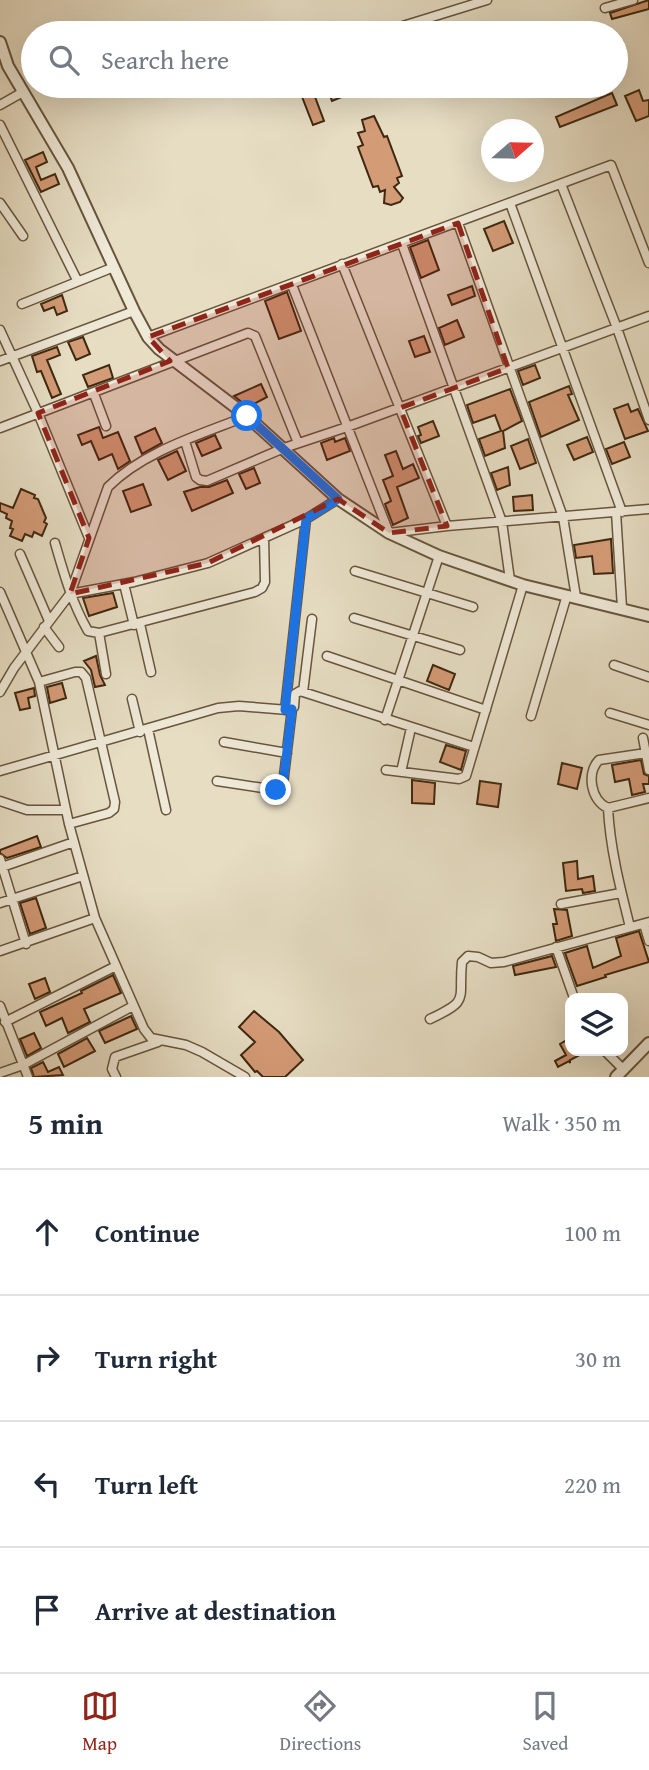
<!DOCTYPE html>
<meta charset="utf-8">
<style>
body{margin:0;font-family:"Gentium Book Plus",serif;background:#f2f2f3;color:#1f2937}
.controls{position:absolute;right:21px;bottom:21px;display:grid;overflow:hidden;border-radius:14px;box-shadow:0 7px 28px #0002}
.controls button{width:63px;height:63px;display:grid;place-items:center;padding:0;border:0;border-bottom:2px solid #e0e1e3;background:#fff;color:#1f2937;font:35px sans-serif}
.compass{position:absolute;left:481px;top:119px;width:63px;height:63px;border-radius:50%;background:#fff;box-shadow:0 7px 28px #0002;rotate:70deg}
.stop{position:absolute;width:21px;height:21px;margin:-16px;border:5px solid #1a73e8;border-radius:50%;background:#fff}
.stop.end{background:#1a73e8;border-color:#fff;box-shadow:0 2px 7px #0008}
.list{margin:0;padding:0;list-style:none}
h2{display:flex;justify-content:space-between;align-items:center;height:91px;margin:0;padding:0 28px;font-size:30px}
h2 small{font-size:23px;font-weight:400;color:#747a83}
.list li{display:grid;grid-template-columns:46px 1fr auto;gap:21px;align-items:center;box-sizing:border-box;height:126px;padding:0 28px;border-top:2px solid #e0e1e3}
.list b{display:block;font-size:26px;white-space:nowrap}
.list em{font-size:23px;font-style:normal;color:#747a83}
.icon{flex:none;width:38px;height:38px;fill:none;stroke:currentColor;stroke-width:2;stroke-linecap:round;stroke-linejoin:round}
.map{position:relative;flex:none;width:649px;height:1077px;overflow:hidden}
.search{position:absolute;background:#fff;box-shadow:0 7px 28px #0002;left:21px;right:21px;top:21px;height:77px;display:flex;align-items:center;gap:18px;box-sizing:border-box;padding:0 24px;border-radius:38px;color:#747a83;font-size:26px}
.sheet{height:595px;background:#fff}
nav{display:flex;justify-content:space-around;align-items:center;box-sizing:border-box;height:98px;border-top:2px solid #e0e1e3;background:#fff;font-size:19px;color:#747a83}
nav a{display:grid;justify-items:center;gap:4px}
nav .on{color:#8f2418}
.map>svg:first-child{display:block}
</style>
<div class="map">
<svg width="649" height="1077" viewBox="0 0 649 1077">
<rect width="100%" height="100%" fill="#e6ddc3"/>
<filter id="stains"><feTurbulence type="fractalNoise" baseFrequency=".00286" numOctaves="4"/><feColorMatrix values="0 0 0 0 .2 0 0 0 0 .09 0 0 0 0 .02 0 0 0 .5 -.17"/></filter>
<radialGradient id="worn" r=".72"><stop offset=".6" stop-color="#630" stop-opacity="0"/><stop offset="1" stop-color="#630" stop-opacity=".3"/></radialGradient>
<!-- building -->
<path fill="#d49b77" stroke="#3e280f" stroke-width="2" d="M649,0V9L612,19L610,13Z
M311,86L324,121L313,125L299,89Z
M332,86H369L332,101L327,88Z
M639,90L643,101L649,100V116L636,121L625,96Z
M612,93L617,105L560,127L556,117Z
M374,116L384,137L387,136L402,176L397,178L399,183L394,187L403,198L400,202L391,205L384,203L385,190L380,192L378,186L373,187L358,147L363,145L358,133L365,131L362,120Z
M43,152L47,162L36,167L41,180L55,174L59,184L41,192L25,160Z
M504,221L513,243L493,251L484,229Z
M428,240L439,270L421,278L410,247Z
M472,286L475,296L452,305L448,295Z
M287,292L301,331L279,339L265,301Z
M62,295L67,311L57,315L54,307L44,311L41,304Z
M457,320L464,337L445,345L439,328Z
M424,336L430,352L415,357L409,341Z
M83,337L90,354L76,360L68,342Z
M57,347L60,355L47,360L61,394L52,398L41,371L37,372L32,356Z
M109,365L113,378L88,387L83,375Z
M535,365L540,378L523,385L518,371Z
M261,384L267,397L248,407L234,396Z
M569,386L572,394L568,395L579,420L541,437L529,402Z
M510,389L522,421L503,431L505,448L485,456L479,439L501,431L495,415L473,423L467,405Z
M628,404L631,412L638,409L648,431L625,439L614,409Z
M433,421L439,436L421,443L418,436L421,435L418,427Z
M99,427L103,438L118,432L130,461L118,469L112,454L99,460L91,441L82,445L78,435Z
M155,428L162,443L142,454L135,437Z
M215,435L221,448L202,456L196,443Z
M587,437L593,452L574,460L567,445Z
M334,438L335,442L345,438L350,451L327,460L321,443Z
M528,439L536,463L520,469L511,446Z
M624,442L630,457L612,464L606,449Z
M177,451L186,471L168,480L158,460Z
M396,451L403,469L413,464L419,478L397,487L408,518L393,525L385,504L391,501L383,480L393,476L385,455Z
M508,467L510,485L497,490L491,473Z
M254,468L260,483L246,489L239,474Z
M227,480L233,493L192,511L184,492L200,487H209Z
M143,484L151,505L131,512L123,491Z
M21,489L35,495L34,498L38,499L46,518L44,522L47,524L42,536L34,532L32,537L25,534L22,541L10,536L13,529L10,528L12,521L6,518L7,514L0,511V503L13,508Z
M532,495L533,510L514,511L513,497Z
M611,539L613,573L594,574L592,556L576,558L574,545Z
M113,593L117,607L89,616L83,598Z
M96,656L100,675L105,685L95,687L91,670L84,661Z
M433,665L455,674L449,690L427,681Z
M62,683L66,698L50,703L47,687Z
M34,688L35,696L28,698L30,708L20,710L15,693Z
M446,745L466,751L461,770L440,762Z
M641,760L644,774L649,776V784H643L645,792L632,795L629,779L615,782L612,765Z
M562,763L582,768L577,789L558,784Z
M412,780L435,783L434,804L412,803Z
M480,781L501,784L498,807L477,804Z
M37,836L41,847L7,858L0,853V850Z
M577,861L578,879L593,876L595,891L583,893L582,889L566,891L563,863Z
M36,898L46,928L30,934L20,903Z
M554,909L567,910L572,936L556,941L553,924H557Z
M639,931L649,962L605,975L606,977L577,986L565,953L587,946L593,968L621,956L616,938Z
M552,956L556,967L515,975L513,966Z
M113,975L121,993L84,1009L90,1022L68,1033L62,1018L46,1026L40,1012L82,993L81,991Z
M45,978L50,992L35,999L29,984Z
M254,1011L279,1032L303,1060L285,1077H263L257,1071L255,1072L241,1055L255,1042L239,1027Z
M131,1016L137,1029L105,1043L99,1031Z
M34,1033L41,1048L27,1056L20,1039Z
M87,1038L95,1051L64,1067L58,1054Z
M570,1038V1051H587L570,1060V1063L569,1061L558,1067L555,1061L566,1055L560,1044Z
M43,1062L48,1072L59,1067L63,1075L34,1077L31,1068Z"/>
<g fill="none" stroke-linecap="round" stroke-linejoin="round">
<defs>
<path id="minor" d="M605,8L633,0
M380,33L487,0
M0,105L23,92
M0,125L77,280
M561,184L617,328L649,420
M0,203L23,236
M510,203L622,512
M458,223L563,517L576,597
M402,244L502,522L510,580
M342,264L447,526
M292,285L389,533L447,526L649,509
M22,304L114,267
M0,330L38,413L89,538
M148,337L611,165L649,263
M0,361L134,311
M94,394L106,426
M0,428L248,333L255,336L298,443
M185,441L196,477L200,480L207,481L284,448L347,427L649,316
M616,512L622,608
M55,543C64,574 72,603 88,631L99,633L255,592L262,588L265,582L264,538
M20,554L49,621
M355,571L473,607
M124,584L134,625
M0,592L39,682L69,824L95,918L144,1029L151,1038L186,1045L202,1052L245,1077
M70,594L134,582L208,563L306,519L338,499
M354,618L460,650
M140,624L151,672
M44,627L59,647
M99,633L106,674
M327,656L486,710
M614,665L649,677
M39,682L75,672H81L86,678L115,802L114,809L109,813L69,824
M0,692L14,668L70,594L108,487C144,451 200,435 247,416
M303,692L312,619
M132,699L140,732
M285,710L306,519
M610,713L649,725
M531,716L567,595
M385,720L439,556
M148,729L166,810
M643,738L649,770
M224,742L287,753
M646,753L599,760C586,773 591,801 608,808L649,798
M386,770L459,779L466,776L523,585
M0,771L218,708L239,706L288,710L294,707L295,694L300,691L474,747
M401,772L411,728
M217,781L276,790L283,784L292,709
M0,801L27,810H66
M608,808C610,848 620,887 630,927
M0,859L26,944
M2,867L74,842
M0,903L83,876
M561,904L621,893
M644,924L649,941
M556,947L574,998
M0,951L95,918
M0,1006L28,1077
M430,1019C471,1000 458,1000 462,962L468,956L478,957L491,963L504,962L649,922
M5,1022L116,966
M605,1051L624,1070
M0,1073L23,1065L133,1006
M116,1077L112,1069L115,1057L158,1042"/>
<path id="tertiary" d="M0,42L8,66L68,168L134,311L148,337L159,349L247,416L338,499L389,533L439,556L523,585L649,616
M616,1077L649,1043"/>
</defs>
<!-- minor casing -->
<use href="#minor" stroke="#68553c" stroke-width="11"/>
<!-- tertiary casing -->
<use href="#tertiary" stroke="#68553c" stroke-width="14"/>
<!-- minor -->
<use href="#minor" stroke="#efe9d8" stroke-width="8"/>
<!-- tertiary -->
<use href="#tertiary" stroke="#efe9d8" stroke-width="10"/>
</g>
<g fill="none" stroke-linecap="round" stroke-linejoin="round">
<!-- route -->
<path stroke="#1a73e8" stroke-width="9" d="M247,416L338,499L306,519L285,710L292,709L283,784L276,790"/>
</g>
<!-- marked area -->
<path fill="#8f2418" fill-opacity="0.2" stroke="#8f2418" stroke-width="5" stroke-dasharray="14 9" stroke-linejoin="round" d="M458,223L508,368L400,408L447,526L389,533L338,499L208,563L70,594L89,538L38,413L170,361L148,337Z"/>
<rect width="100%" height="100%" filter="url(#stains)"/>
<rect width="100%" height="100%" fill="url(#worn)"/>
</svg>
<div class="controls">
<button><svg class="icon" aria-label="layers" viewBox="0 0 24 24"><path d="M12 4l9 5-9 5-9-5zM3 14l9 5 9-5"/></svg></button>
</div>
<svg class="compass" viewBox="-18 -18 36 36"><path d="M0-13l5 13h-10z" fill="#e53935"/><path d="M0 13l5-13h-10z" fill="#747a83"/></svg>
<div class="stop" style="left:247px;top:416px"></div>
<div class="stop end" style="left:276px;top:790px"></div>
<div class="search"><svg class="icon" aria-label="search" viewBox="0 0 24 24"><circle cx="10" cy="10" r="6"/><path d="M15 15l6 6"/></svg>Search here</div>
</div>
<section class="sheet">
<h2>5 min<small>Walk · 350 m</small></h2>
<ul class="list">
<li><svg class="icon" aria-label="ahead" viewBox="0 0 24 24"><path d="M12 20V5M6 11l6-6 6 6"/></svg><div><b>Continue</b></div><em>100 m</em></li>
<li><svg class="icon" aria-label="right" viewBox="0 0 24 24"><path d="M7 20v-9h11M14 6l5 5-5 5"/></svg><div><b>Turn right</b></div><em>30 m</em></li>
<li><svg class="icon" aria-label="left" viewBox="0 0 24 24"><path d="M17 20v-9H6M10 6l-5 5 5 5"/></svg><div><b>Turn left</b></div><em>220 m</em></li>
<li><svg class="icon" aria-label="arrive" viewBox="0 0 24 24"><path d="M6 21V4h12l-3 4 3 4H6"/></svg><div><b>Arrive at destination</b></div></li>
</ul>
</section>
<nav>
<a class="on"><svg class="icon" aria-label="map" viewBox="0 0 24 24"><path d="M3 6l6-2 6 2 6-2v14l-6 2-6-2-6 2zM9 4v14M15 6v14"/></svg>Map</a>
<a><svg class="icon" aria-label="directions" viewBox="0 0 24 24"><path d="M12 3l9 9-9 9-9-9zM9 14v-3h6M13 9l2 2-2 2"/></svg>Directions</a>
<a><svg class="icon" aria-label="saved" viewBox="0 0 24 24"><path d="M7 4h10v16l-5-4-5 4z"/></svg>Saved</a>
</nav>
